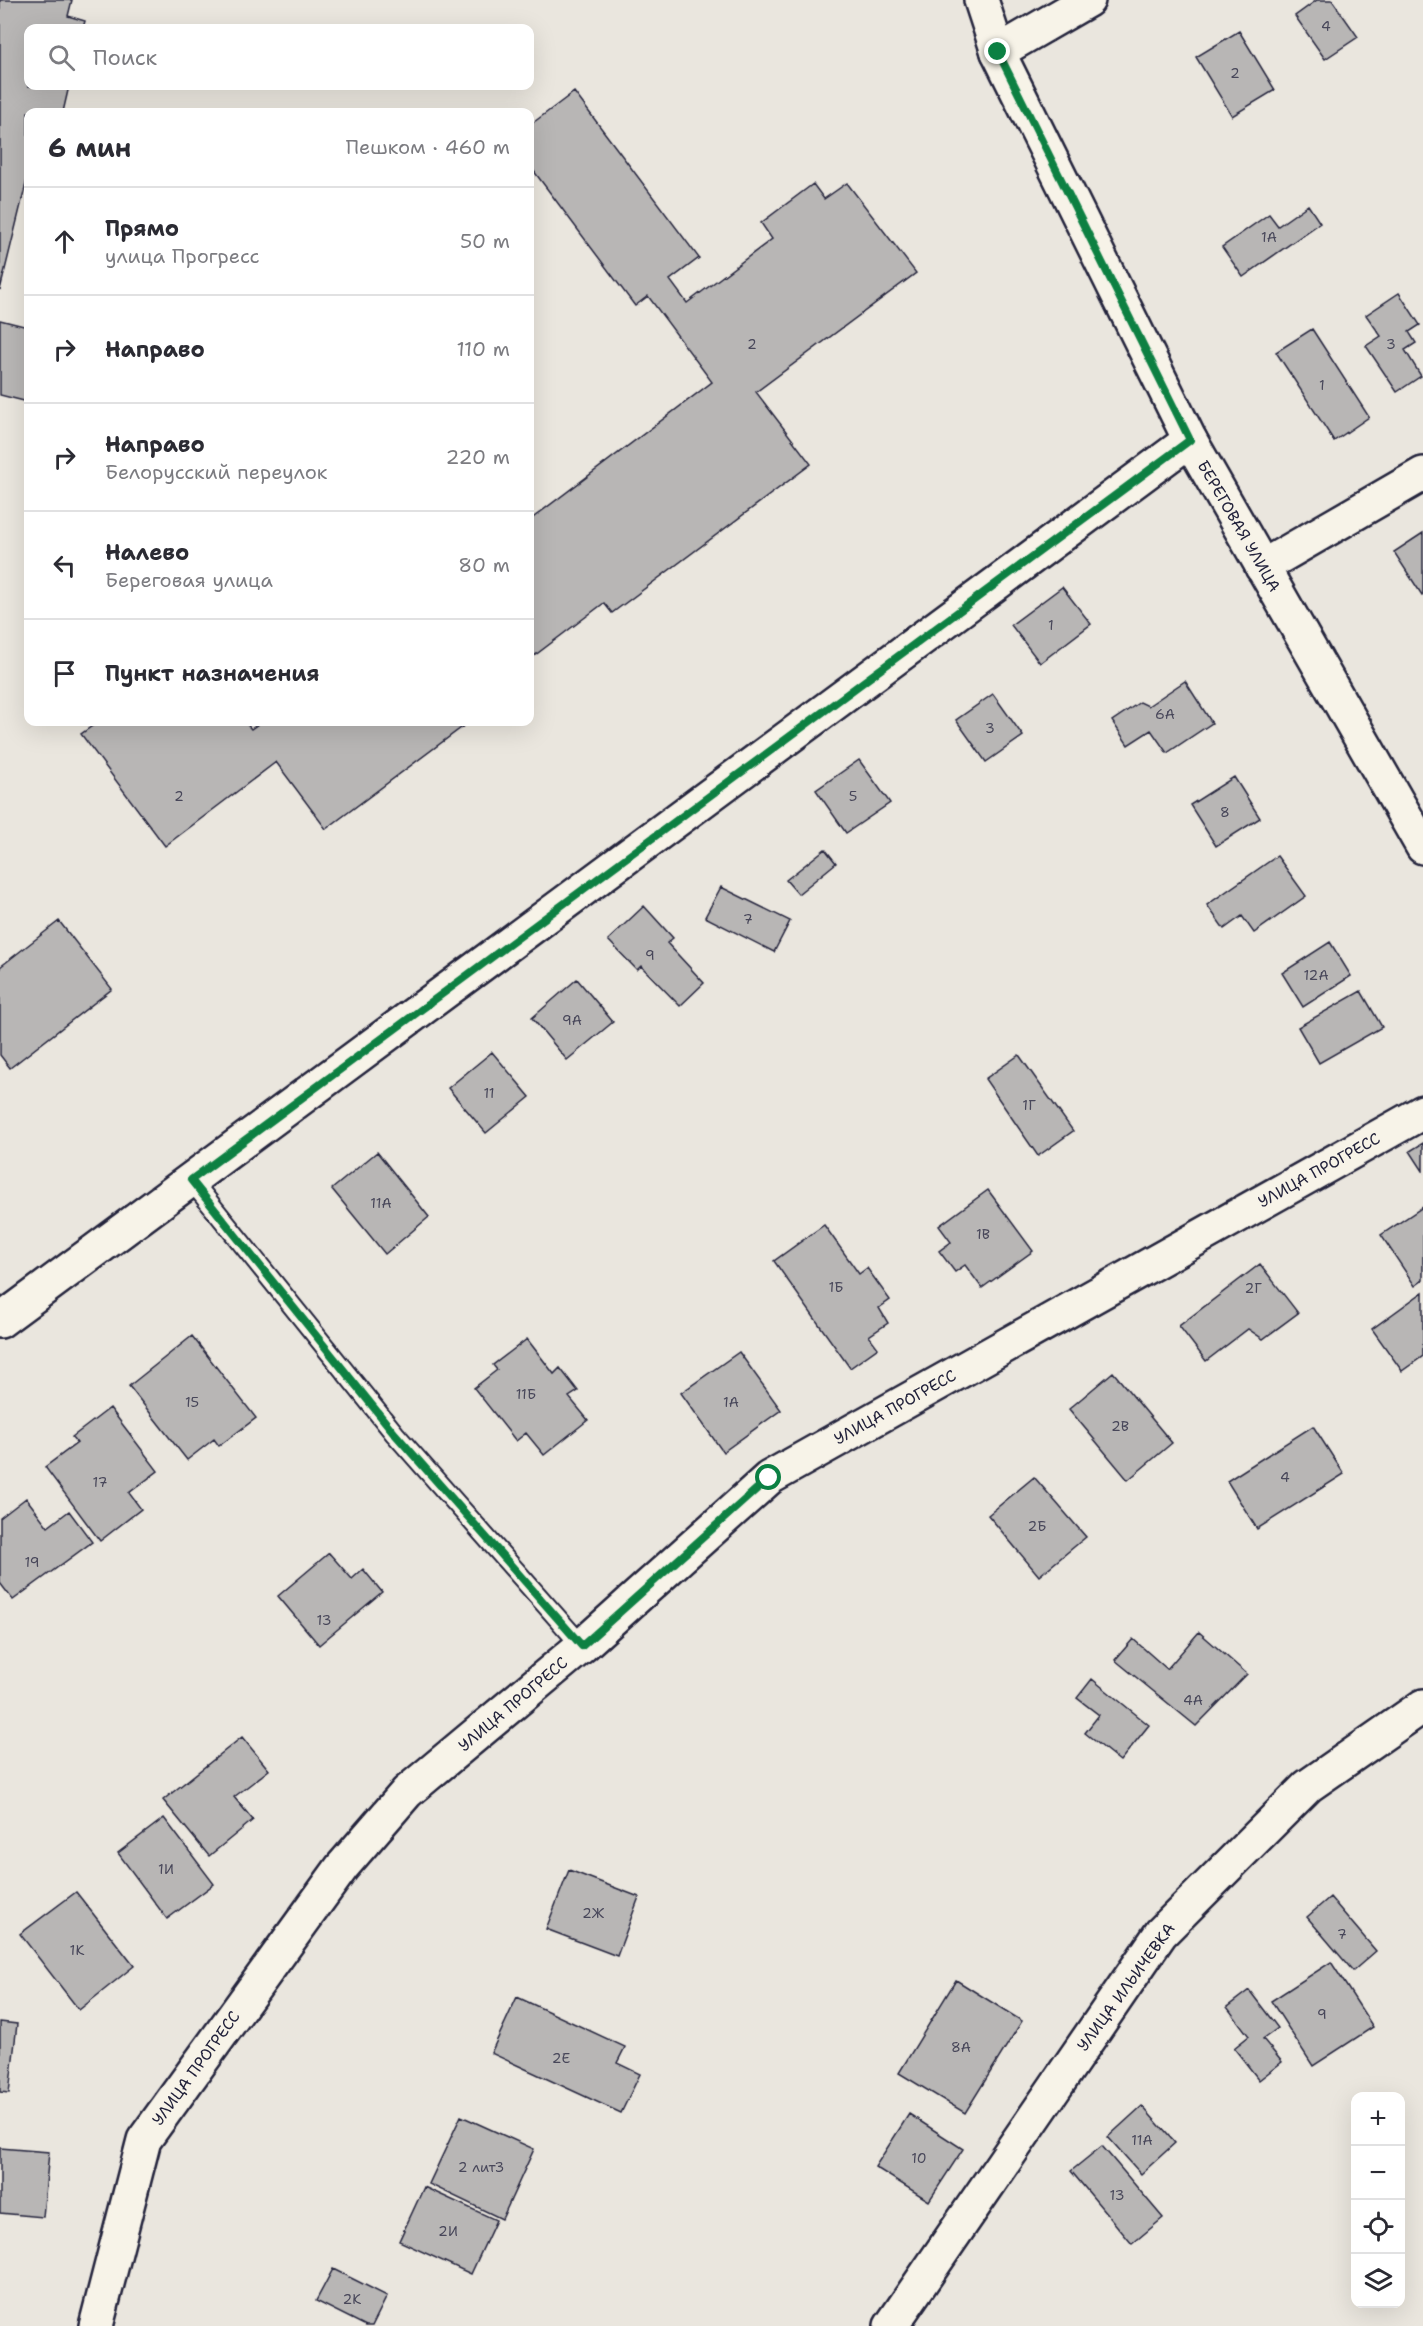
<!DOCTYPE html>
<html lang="ru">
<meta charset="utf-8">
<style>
body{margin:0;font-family:"Shantell Sans",sans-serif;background:#f7f7f7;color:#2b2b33}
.controls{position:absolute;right:18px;bottom:18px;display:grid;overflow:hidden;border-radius:12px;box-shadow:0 6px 24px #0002}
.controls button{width:54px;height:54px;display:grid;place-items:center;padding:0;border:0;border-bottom:2px solid #e1e1e2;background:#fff;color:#2b2b33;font:30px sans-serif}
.stop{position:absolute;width:18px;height:18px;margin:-14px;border:4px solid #0b8043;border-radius:50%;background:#fff}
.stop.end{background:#0b8043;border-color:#fff;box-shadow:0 2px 6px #0008}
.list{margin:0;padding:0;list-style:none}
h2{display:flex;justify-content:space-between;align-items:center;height:78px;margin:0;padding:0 24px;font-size:26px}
h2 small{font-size:20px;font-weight:400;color:#7c7c81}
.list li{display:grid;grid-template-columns:39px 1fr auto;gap:18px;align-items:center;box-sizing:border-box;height:108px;padding:0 24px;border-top:2px solid #e1e1e2}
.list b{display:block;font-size:22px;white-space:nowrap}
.list p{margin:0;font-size:20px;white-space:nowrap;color:#7c7c81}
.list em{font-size:20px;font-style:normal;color:#7c7c81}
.icon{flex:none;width:33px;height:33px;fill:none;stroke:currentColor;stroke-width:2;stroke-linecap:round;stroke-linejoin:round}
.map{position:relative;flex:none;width:1423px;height:2326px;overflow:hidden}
.search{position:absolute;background:#fff;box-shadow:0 6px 24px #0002;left:24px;top:24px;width:510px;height:66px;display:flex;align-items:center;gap:15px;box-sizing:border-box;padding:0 21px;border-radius:12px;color:#7c7c81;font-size:22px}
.panel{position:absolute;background:#fff;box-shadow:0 6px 24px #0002;left:24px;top:108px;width:510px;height:618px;border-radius:12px}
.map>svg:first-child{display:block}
</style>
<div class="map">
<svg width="1423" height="2326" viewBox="0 0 1423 2326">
<rect width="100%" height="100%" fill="#eae6de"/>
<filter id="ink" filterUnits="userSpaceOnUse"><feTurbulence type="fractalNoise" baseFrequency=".0167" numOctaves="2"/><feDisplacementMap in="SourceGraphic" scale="12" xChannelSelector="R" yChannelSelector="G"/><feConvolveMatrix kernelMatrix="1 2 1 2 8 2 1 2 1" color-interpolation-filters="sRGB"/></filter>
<g filter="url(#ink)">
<!-- building -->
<path fill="#b8b6b5" stroke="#22223b" stroke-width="1.5" d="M0,0H72L68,16L85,21L83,28H28V86H69L63,112H28V176L0,290Z
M1317,0H1332L1358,37L1325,59L1295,16Z
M1239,31L1275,90L1232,116L1196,57Z
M574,92L699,258L670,280L687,303L772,239L761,223L813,184L824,199L847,183L916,273L756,392L811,464L612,613L604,603L530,659V520L712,382L648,296L635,306L530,166V125Z
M1308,205L1320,223L1243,277L1222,247L1269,214L1278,226Z
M1399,293L1420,325L1409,332L1416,343L1405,350L1421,376L1397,392L1366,346L1381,336L1366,315Z
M0,320L28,327V402L0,395Z
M1312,329L1369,417L1334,441L1276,352Z
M1423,533V594L1422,595L1394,552Z
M1062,587L1091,624L1040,663L1011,625Z
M1185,681L1212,723L1167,753L1151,730L1128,745L1112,721L1140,702L1148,706Z
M993,694L1023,736L986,762L956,720Z
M98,722H245L251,729L261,722H469L326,829L276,762L165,846L81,734Z
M859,760L890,803L846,833L816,790Z
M1234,777L1260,818L1216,846L1190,805Z
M825,849L836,863L798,894L786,880Z
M1277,856L1306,896L1254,933L1242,916L1224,929L1207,905Z
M721,887L790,921L774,952L705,917Z
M644,906L673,938L667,943L704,983L680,1006L641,966L637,970L608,940Z
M59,921L112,989L10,1068L0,1055V967Z
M1330,942L1351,976L1303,1007L1282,973Z
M577,979L613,1022L567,1060L532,1018Z
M1361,991L1382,1027L1319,1063L1298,1027Z
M492,1052L530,1097L486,1133L448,1088Z
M1019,1055L1073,1131L1038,1156L985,1079Z
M1423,1143V1171L1410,1151Z
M377,1152L429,1217L385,1254L332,1189Z
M988,1190L1033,1251L982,1288L965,1265L955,1272L939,1251L951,1242L939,1226Z
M1423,1207V1280L1415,1286L1381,1235Z
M824,1225L859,1274L867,1268L890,1300L879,1308L888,1323L869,1336L878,1348L850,1368L774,1261Z
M1260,1264L1298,1313L1263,1339L1248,1329L1206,1361L1179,1326Z
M1423,1292V1356L1402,1371L1372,1329Z
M192,1336L256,1418L219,1446L214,1439L187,1460L129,1386Z
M527,1339L554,1374L560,1368L578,1391L569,1397L588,1420L544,1455L526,1433L516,1441L474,1388L497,1370L493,1365Z
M739,1352L781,1410L723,1452L681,1393Z
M1113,1372L1172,1443L1128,1480L1069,1409Z
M110,1408L158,1471L129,1493L141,1509L100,1541L45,1467L77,1443L72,1437Z
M1313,1426L1344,1474L1257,1529L1227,1481Z
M1034,1477L1086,1537L1039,1576L988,1515Z
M26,1498L48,1527L69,1511L92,1542L13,1600L0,1583V1518Z
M329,1553L352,1579L363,1569L382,1592L319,1645L278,1596Z
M1199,1632L1247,1674L1196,1726L1115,1660L1133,1639L1167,1669Z
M1092,1679L1149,1725L1120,1761L1085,1733L1099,1715L1077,1698Z
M242,1737L269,1770L234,1797L253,1820L209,1856L163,1800Z
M164,1818L214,1884L167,1919L118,1853Z
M569,1870L639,1897L617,1956L546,1929Z
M76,1892L134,1966L79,2010L20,1934Z
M1330,1897L1376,1951L1353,1971L1307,1917Z
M1331,1962L1373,2027L1313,2066L1271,2001Z
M956,1980L1022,2021L965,2113L899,2073Z
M1249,1990L1278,2028L1263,2039L1282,2062L1259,2080L1234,2048L1249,2036L1227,2007Z
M517,1997L625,2047L617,2063L640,2074L621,2113L491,2053Z
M0,2022L17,2024L9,2093L0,2092Z
M1142,2106L1175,2143L1141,2174L1108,2137Z
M909,2114L963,2149L929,2201L875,2167Z
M461,2116L534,2149L502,2219L429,2184Z
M1102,2146L1163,2218L1132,2244L1071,2171Z
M0,2148L49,2152L43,2217L0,2213Z
M424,2187L496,2220L471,2274L399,2241Z
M333,2269L387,2296L372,2326H366L316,2301Z"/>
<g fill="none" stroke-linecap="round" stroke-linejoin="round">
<defs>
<path id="lane" d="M191,1180L395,1434L582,1646"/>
<path id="street" d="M998,52L1088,0
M1262,567L1423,474
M0,1321L1190,440
M96,2326L144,2140L342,1867L407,1792L582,1646L769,1478L1423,1112
M891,2326L1161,1933L1308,1786L1423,1706"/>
<path id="secondary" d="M981,0L998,52L1190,440L1423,847"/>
</defs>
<!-- lane casing -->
<use href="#lane" stroke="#22223b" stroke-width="22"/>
<!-- street casing -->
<use href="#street" stroke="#22223b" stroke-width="38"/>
<!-- secondary casing -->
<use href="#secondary" stroke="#22223b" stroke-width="38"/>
<!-- lane -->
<use href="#lane" stroke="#f7f3e8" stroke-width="18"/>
<!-- street -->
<use href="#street" stroke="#f7f3e8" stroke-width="33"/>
<!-- secondary -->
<use href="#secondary" stroke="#f7f3e8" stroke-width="33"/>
</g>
</g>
<g fill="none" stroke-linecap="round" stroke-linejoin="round" filter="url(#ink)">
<!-- route -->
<path stroke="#0b8043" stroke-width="8" d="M769,1478L582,1646L395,1434L191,1180L1190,440L998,52"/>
</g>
<g text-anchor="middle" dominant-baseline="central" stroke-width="4.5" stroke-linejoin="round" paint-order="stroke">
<!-- number labels -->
<g font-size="14" fill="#48475a">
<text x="1326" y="26">4</text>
<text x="1235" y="73">2</text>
<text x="1269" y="237">1А</text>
<text x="752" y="344">2</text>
<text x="1391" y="344">3</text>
<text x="1322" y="385">1</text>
<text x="1051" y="625">1</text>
<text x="1165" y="714">6А</text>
<text x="990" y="728">3</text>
<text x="179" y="796">2</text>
<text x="853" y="796">5</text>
<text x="1225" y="812">8</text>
<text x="748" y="919">7</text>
<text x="650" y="955">9</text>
<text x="1316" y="975">12А</text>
<text x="572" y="1020">9А</text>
<text x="489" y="1093">11</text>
<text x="1029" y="1105">1Г</text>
<text x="381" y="1203">11А</text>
<text x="983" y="1234">1В</text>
<text x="836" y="1287">1Б</text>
<text x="1253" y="1288">2Г</text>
<text x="526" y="1394">11Б</text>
<text x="192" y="1402">15</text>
<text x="731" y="1402">1А</text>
<text x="1120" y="1426">2В</text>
<text x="1285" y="1477">4</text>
<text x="100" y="1482">17</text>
<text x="1037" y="1526">2Б</text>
<text x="32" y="1562">19</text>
<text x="324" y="1620">13</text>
<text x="1193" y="1700">4А</text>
<text x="166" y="1869">1И</text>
<text x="593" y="1913">2Ж</text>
<text x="1342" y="1934">7</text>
<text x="77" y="1950">1К</text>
<text x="1322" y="2014">9</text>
<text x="961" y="2047">8А</text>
<text x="561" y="2058">2Е</text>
<text x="1142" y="2140">11А</text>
<text x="919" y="2158">10</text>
<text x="481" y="2167">2 лит3</text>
<text x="1117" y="2195">13</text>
<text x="448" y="2231">2И</text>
<text x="352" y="2299">2К</text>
</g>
<!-- street labels -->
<g font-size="16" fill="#22223b" stroke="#f7f3e8">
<text transform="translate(1239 526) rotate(60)">БЕРЕГОВАЯ УЛИЦА</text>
<text transform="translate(1319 1170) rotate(-29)">УЛИЦА ПРОГРЕСС</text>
<text transform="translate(895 1407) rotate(-29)">УЛИЦА ПРОГРЕСС</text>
<text transform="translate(513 1704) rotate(-40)">УЛИЦА ПРОГРЕСС</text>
<text transform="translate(1126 1987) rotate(-54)">УЛИЦА ИЛЬИЧЕВКА</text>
<text transform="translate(196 2068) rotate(-54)">УЛИЦА ПРОГРЕСС</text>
</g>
</g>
</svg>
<div class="controls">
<button>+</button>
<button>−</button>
<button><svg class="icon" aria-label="locate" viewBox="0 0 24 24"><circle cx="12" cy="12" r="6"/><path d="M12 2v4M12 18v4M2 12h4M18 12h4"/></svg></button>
<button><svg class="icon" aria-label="layers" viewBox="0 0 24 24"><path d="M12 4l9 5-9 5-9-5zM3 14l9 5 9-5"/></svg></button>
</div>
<div class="stop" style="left:769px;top:1478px"></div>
<div class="stop end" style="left:998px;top:52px"></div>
<div class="search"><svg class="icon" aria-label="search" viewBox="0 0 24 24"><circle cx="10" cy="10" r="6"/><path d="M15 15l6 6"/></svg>Поиск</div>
<section class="panel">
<h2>6 мин<small>Пешком · 460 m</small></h2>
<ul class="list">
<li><svg class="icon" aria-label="ahead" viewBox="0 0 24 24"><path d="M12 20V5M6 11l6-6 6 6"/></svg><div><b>Прямо</b><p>улица Прогресс</p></div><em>50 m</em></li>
<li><svg class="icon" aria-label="right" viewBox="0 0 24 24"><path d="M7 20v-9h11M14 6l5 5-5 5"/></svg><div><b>Направо</b></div><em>110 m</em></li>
<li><svg class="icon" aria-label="right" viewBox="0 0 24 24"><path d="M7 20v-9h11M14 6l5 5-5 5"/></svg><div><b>Направо</b><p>Белорусский переулок</p></div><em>220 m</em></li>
<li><svg class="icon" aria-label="left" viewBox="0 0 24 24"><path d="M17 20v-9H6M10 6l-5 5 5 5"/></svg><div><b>Налево</b><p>Береговая улица</p></div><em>80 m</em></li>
<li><svg class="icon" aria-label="arrive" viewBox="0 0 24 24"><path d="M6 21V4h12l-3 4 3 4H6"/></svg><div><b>Пункт назначения</b></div></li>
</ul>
</section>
</div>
